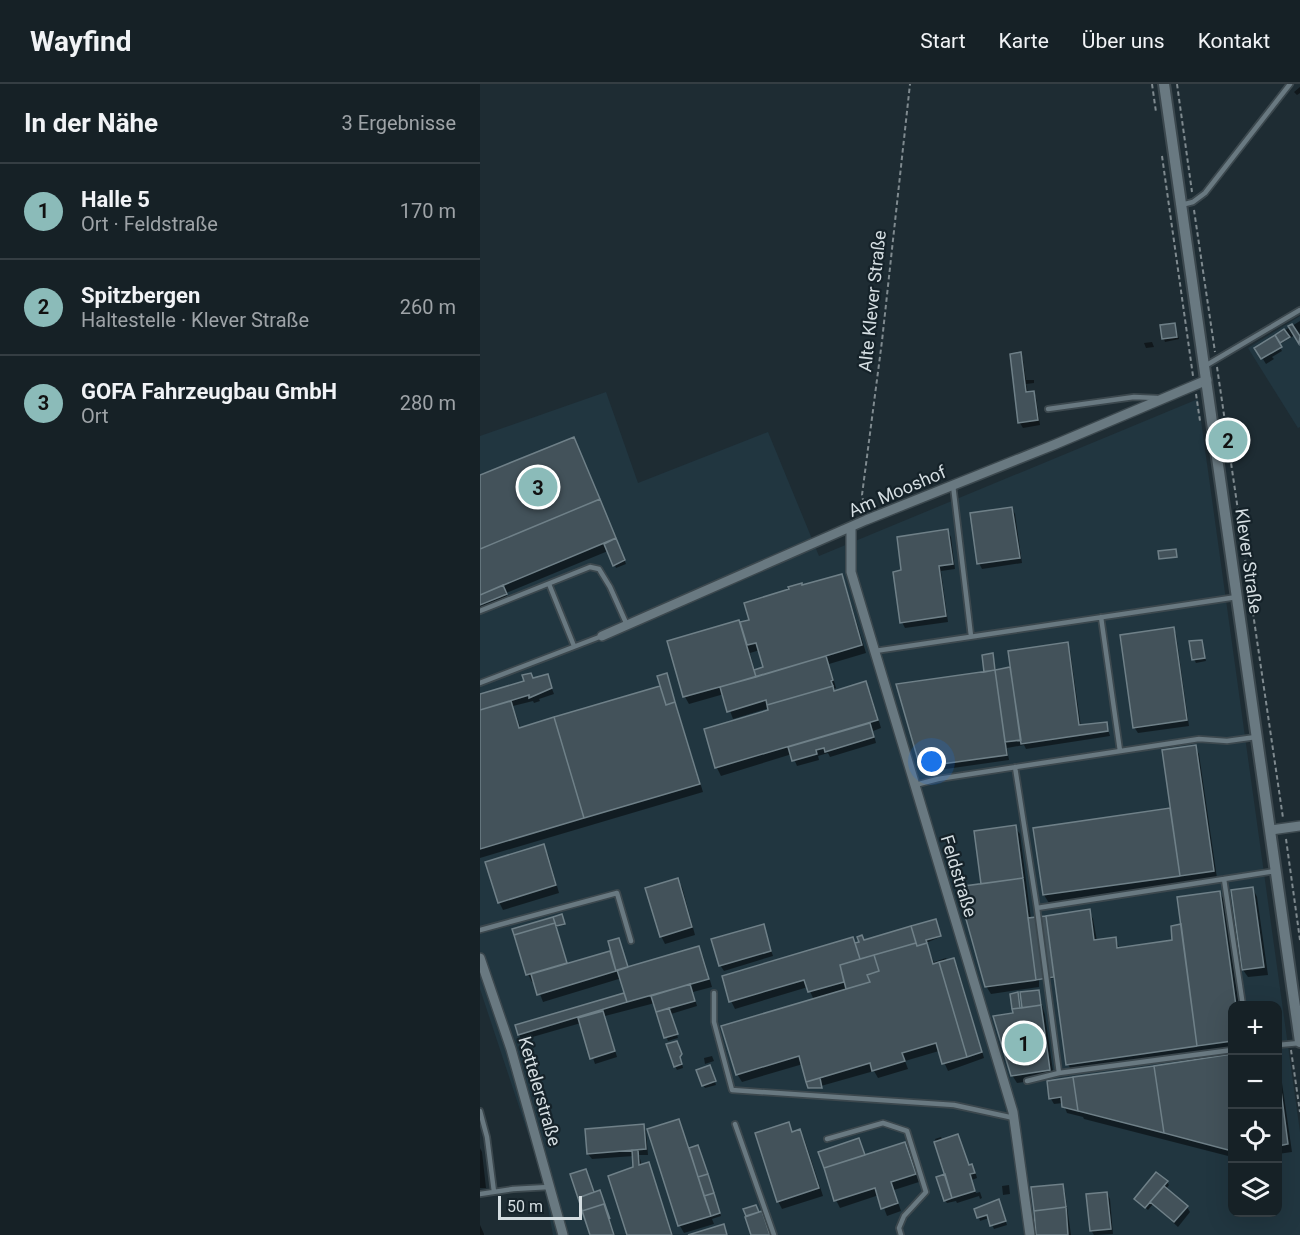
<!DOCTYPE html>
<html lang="de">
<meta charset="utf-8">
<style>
body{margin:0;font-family:Roboto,sans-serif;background:#232e32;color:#f1f3f6}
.controls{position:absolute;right:18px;bottom:18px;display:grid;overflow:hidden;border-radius:12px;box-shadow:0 6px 24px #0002}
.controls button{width:54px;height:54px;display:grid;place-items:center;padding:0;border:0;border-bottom:2px solid #353e43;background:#162126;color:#f1f3f6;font:30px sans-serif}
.scale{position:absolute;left:18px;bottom:15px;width:84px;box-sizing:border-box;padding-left:6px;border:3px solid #d4dde1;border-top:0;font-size:16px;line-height:21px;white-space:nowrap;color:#d4dde1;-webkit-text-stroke:4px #152229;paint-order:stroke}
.you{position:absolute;left:452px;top:678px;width:21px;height:21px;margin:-15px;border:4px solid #fff;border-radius:50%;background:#1a73e8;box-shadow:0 0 0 9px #1a73e833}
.badge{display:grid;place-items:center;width:39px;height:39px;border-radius:50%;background:#8bbbb9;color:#111;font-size:20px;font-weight:700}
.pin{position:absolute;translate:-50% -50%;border:3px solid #fff;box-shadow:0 2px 6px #0006}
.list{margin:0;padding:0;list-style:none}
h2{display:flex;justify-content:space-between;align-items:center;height:78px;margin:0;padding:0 24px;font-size:26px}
h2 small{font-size:20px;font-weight:400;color:#9ea3a7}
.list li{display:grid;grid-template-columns:39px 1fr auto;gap:18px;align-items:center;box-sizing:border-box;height:96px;padding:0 24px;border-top:2px solid #353e43}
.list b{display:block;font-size:22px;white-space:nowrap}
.list p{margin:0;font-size:20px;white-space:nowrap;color:#9ea3a7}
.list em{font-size:20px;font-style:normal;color:#9ea3a7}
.icon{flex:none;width:33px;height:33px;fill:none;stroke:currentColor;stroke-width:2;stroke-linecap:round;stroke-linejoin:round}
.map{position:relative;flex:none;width:820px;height:1151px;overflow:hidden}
header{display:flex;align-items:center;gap:36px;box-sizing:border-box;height:84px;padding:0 30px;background:#162126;border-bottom:2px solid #353e43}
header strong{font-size:28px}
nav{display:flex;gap:33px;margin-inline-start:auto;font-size:21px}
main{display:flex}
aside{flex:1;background:#162126}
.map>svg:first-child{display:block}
</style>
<header>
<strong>Wayfind</strong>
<nav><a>Start</a><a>Karte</a><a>Über uns</a><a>Kontakt</a></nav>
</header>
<main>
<aside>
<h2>In der Nähe<small>3 Ergebnisse</small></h2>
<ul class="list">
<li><span class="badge">1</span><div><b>Halle 5</b><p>Ort · Feldstraße</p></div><em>170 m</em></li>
<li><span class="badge">2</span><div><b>Spitzbergen</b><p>Haltestelle · Klever Straße</p></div><em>260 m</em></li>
<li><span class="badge">3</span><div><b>GOFA Fahrzeugbau GmbH</b><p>Ort</p></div><em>280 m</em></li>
</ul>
</aside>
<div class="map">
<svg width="820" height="1151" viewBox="0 0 820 1151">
<rect width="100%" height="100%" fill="#1e2c33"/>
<!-- built -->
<path fill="#213640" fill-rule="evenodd" d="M820,232V343L818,344L768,264Z
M126,308L158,399L288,348L339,472L718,315L820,1048V1151H73L62,1092L0,905V352ZM752,922H798V1128H752Z"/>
<!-- shadow -->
<path fill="#0007" fill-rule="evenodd" d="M820,3V9L817,11L814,8Z
M820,237V259L815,251L802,259L797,251Z
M694,240L699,255L685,258L684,255Z
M794,253L802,267L792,273L794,275L786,280L776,264Z
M672,258L674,263L666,264L664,259Z
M540,270L543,276L546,296H554V299L546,300L548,309L553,308L556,314L560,341L543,344L540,339L531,271Z
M94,355L146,480L136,484L128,467L26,509L28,514L0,525V393Z
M532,424L535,430L542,479L502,485L499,479Z
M468,447L471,453L475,485L461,487L468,538L425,544L422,538Z
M361,491L365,499L386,569L349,580L356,604L354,605L355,608L386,599L390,607L401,644L393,647L396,659L350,673L348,669L338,672L339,676L317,682L312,670L241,692L237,684L225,646L290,627L289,624L253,635L244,610L209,620L205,613L189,558L271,537L322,503ZM280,566L285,584L275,587L270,569Z
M693,545L696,550L709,642L658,649L654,643Z
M721,557L726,577L716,579L714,575Z
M587,560L590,566L601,643L626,639L630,652L546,665L544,661L527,664L529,676L445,688L441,683L506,589L513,571L516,587L532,585Z
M67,592L74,610L59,615L60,617L54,619L53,617L33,622L41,645L182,610L188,594L223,708L0,774V612Z
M715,663L719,670L737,794L569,819L564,811L555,745L692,726Z
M535,743L540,750L551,835L609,827L613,835L617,857L635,855L640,865L694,857L702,841L740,808L744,816L759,922H752V965L592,988L588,980L576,894L559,896V903L511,910L506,902L503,801Z
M63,762L68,770L79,809L23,826L19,818Z
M197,796L202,803L215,851L185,860L181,852Z
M773,805L777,813L788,891L768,893L763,886Z
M82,832L85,841L76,843L88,881L129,869L133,875L148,885L218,864L223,872L232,903L213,908L217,922L191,930L198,954L188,957L175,919L125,932L137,973L115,980L101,939L42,956L39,951L144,911L147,916L142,894L63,918L55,897L52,898L48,890L34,846Z
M455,837L460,853L446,859L447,862L454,878L466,874L468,877L474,876L477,881L504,974L468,987L459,967L425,977L428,985L398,994L394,987L341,1002V1005H330L323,980L262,998L257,990L334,916L328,903L255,925L251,917L373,855L376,860Z
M283,842L293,872L244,887L240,881Z
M558,907L565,931L574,994L537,999L532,991L535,931Z
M198,962L203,984L197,986L195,982Z
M232,972L234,977L225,980L224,974Z
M752,972V1073L604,1035L603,1033L587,1029L583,1019L574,1020L571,1015L568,998Z
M798,981L800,985L812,1068L798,1070Z
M231,986L236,1001L225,1004L223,1001Z
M199,1037L210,1065L220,1066L241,1132L232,1135L234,1140L204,1149L200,1142L169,1046Z
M308,1040L313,1049L320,1047L324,1054L343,1112L302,1125L298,1117Z
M163,1041L166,1047L168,1071H159L162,1082L168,1080L172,1088L193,1151H149L155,1084L154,1072L112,1075L108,1070Z
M478,1052L489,1083L492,1082L495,1087L497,1094L492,1096L496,1109L500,1108L502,1114L500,1115L499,1112L477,1119L476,1117L467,1119L465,1116L466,1091L455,1055L461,1053L463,1057Z
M379,1056L385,1072L424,1059L439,1098L414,1106L421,1127L407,1132L399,1111L360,1124L356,1116Z
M0,1064L2,1068L6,1104H0Z
M108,1090L114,1110L121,1111L135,1151H112L92,1091Z
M687,1098L689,1101L686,1105L707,1123L710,1128L698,1143L673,1120L668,1126L656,1115Z
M529,1101L530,1110L523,1111L522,1102Z
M582,1102L585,1108L591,1151H558Z
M627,1109L630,1115L633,1150L614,1151L611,1146Z
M519,1117L527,1141L514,1145L509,1134L500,1137L499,1133Z
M0,1141L4,1150V1151H0Z"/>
<!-- building -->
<path fill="#43525a" stroke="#6f8088" stroke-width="1.5" d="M695,239L697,253L682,255L680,241Z
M812,240L820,252L819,260L808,242Z
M804,245L810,253L800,259L795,251Z
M795,251L802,263L781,275L774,264Z
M541,268L546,308L554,307L558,336L538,339L530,270Z
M94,353L120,415L0,465V391Z
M120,415L136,454L0,511V465Z
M532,423L540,474L497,480L490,429Z
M468,445L473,480L459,482L466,532L420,539L413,488L421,486L417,453Z
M136,454L145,476L133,482L124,460Z
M696,465L697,473L679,475L678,467Z
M362,490L382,561L276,593L274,586L283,583L276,559L267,561L260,538L269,536L264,519L309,505L308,503L322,499V501Z
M23,501L27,510L0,521V511Z
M259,536L276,593L203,613L187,557Z
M694,543L707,636L653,644L640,551Z
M722,556L725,574L712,576L709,557Z
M588,558L599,641L627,638L628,647L541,660L528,567Z
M513,569L515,586L504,588L502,571Z
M346,572L353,596L351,597L353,602L287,621L286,616L247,628L240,603Z
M530,583L541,656L525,658L515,586Z
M515,586L527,671L440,683L416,600Z
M51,589L53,594L68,590L72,604L49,614V611L0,626V610L44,597L42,591Z
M187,589L195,618L186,621L177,592Z
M386,597L398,636L235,684L224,645L288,626L287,621L353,602L354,607Z
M180,602L186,621L195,618L220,700L104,734L74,633Z
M31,617L39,644L74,633L104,734L0,765V626Z
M390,639L394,653L345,668L344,664L336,666L337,670L312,677L308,663Z
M716,661L734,787L700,792L682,666Z
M690,724L700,792L563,811L553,744Z
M536,741L543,794L501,800L494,747Z
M64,760L76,801L18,819L5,778Z
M198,794L212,843L180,853L165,804Z
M543,794L556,896L505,903L477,803Z
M773,803L784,883L762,886L751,806Z
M740,807L756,922H752V957L717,962L697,813Z
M610,825L614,856L636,853L637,864L692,856L691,842L701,840L717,962L586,981L566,832Z
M82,830L85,840L76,842L73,833Z
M566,832L574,893L556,896L548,834Z
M73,833L75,839L34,851L32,845Z
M456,835L461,852L446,856L447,859L437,862L431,842Z
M75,839L87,879L46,891L34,851Z
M284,840L291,867L239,882L231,855Z
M431,842L436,859L380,875L375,859L379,858L377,853L382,851L384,856Z
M373,853L380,875L360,881L364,898L328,908L324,896L249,918L242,892Z
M139,854L148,883L136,887L128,857Z
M436,859L437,862L447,859L453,880L459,878L487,973L462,980L456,959L422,969L425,977L392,987L390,979L326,998L319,972L256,991L241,942L390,898L387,891L399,887L394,871Z
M219,862L229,895L147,918L137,886Z
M130,867L136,887L57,911L51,890Z
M394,871L399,887L387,891L390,898L366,905L360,881Z
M474,874L502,968L487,973L459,878Z
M210,900L215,917L176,928L171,912Z
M559,906L561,921L542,924L540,908Z
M538,908L540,924L532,925L530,910Z
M144,909L147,918L38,951L35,941Z
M561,921L570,986L531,992L513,932L533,929L532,925Z
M189,924L198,950L184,954L176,928Z
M123,927L135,967L110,975L98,934Z
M197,957L202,970L200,973L202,980L194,983L186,960Z
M752,970V1067L684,1049L674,982Z
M230,981L236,997L222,1002L216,986Z
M674,982L684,1049L598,1027L593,993Z
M798,984L808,1060L798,1062Z
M593,993L598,1027L582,1023L581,1013L569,1015L567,997Z
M340,994L342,1004H328L326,998Z
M199,1035L231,1132L198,1142L167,1045Z
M309,1038L312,1048L320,1045L339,1104L297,1118L275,1049Z
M164,1040L166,1065L107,1070L105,1045Z
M478,1050L489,1081L492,1080L495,1089L490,1090L495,1107L472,1114L454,1058Z
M379,1054L385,1071L344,1084L338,1068Z
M425,1058L436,1090L411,1098L418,1119L401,1125L395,1104L354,1117L344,1084Z
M218,1061L228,1090L218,1093L209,1064Z
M152,1066H158L159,1081L169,1078L192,1151H147L128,1092L153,1083Z
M106,1085L114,1108L98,1114L90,1090Z
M676,1088L688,1097L665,1124L654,1115Z
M228,1090L234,1109L224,1112L218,1093Z
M465,1090L472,1114L464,1117L456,1093Z
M583,1100L586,1123L554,1127L551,1103Z
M684,1102L708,1122L694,1138L670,1118Z
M120,1106L130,1135L124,1120L102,1127L110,1151L98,1114Z
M627,1108L631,1145L610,1147L606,1110Z
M234,1109L240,1129L231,1132L224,1112Z
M519,1115L526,1137L510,1142L507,1131L497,1134L494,1125Z
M124,1120L134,1151H110L102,1127Z
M276,1121L279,1128L266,1132L263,1125Z
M586,1123L588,1151H556L554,1127Z
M282,1127L290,1151H271L265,1133Z
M244,1140L247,1151H208Z"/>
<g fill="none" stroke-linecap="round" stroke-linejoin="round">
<defs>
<path id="service" d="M701,121L713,118L725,109L810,0
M725,282L820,226
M568,325L654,313L677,314
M473,401L491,552
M69,500L94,562
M0,527L110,483L119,485L130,503L147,541
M621,533L640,667
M395,567L757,513
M0,599L122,552
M535,683L557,824L579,989L547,997
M435,701L458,695L719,655L747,657L776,653
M744,795L795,787
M557,824L744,795L763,922
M0,846L137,809L151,857
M234,909V938L252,1006L474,1021L534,1034
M798,961L820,959
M579,989L752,966
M0,1027L7,1053L14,1108
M255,1040L294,1151
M347,1055L403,1039L427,1047L446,1108L424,1132L419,1144L421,1151
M0,1110L33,1105L69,1103"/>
<path id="minor" d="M371,444V488L533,1028L550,1151
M122,552L386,436L576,360L727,296
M791,746L820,742
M0,874L31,965L83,1151"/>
<path id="tertiary" d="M684,0L820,958"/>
</defs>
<!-- service casing -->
<use href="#service" stroke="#3c484e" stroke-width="8"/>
<!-- minor casing -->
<use href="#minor" stroke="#3c484e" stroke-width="12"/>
<!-- tertiary casing -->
<use href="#tertiary" stroke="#3c484e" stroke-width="14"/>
<!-- path -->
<path stroke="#7f8a8f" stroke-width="2" stroke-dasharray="4.5 3" stroke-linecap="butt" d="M672,0L676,28
M697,0L712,108
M682,72L713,292
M714,126L735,268
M737,283L803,734
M716,310L720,337
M385,426L382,411L402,257L430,0
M806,755L820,856
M811,966L820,1028"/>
<!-- service -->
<use href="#service" stroke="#697981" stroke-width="4.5"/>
<!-- minor -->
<use href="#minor" stroke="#697981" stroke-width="9"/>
<!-- tertiary -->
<use href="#tertiary" stroke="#697981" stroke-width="10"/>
</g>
<g text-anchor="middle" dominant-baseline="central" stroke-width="4.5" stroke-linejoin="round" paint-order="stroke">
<!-- street labels -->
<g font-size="18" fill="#d4dde1" stroke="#152229">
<text transform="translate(392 217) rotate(-84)">Alte Klever Straße</text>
<text transform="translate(417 407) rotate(-23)">Am Mooshof</text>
<text transform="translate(769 477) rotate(82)">Klever Straße</text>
<text transform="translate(479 792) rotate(73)">Feldstraße</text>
<text transform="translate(60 1007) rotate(74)">Kettelerstraße</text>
</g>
</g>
</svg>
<div class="controls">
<button>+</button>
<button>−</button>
<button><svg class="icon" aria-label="locate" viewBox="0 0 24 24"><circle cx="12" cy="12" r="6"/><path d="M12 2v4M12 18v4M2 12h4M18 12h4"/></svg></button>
<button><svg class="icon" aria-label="layers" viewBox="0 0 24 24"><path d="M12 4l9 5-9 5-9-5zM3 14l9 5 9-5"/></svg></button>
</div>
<div class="scale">50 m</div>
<div class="you"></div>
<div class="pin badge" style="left:544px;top:959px">1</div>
<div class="pin badge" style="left:748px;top:356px">2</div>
<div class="pin badge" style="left:58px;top:403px">3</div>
</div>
</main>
